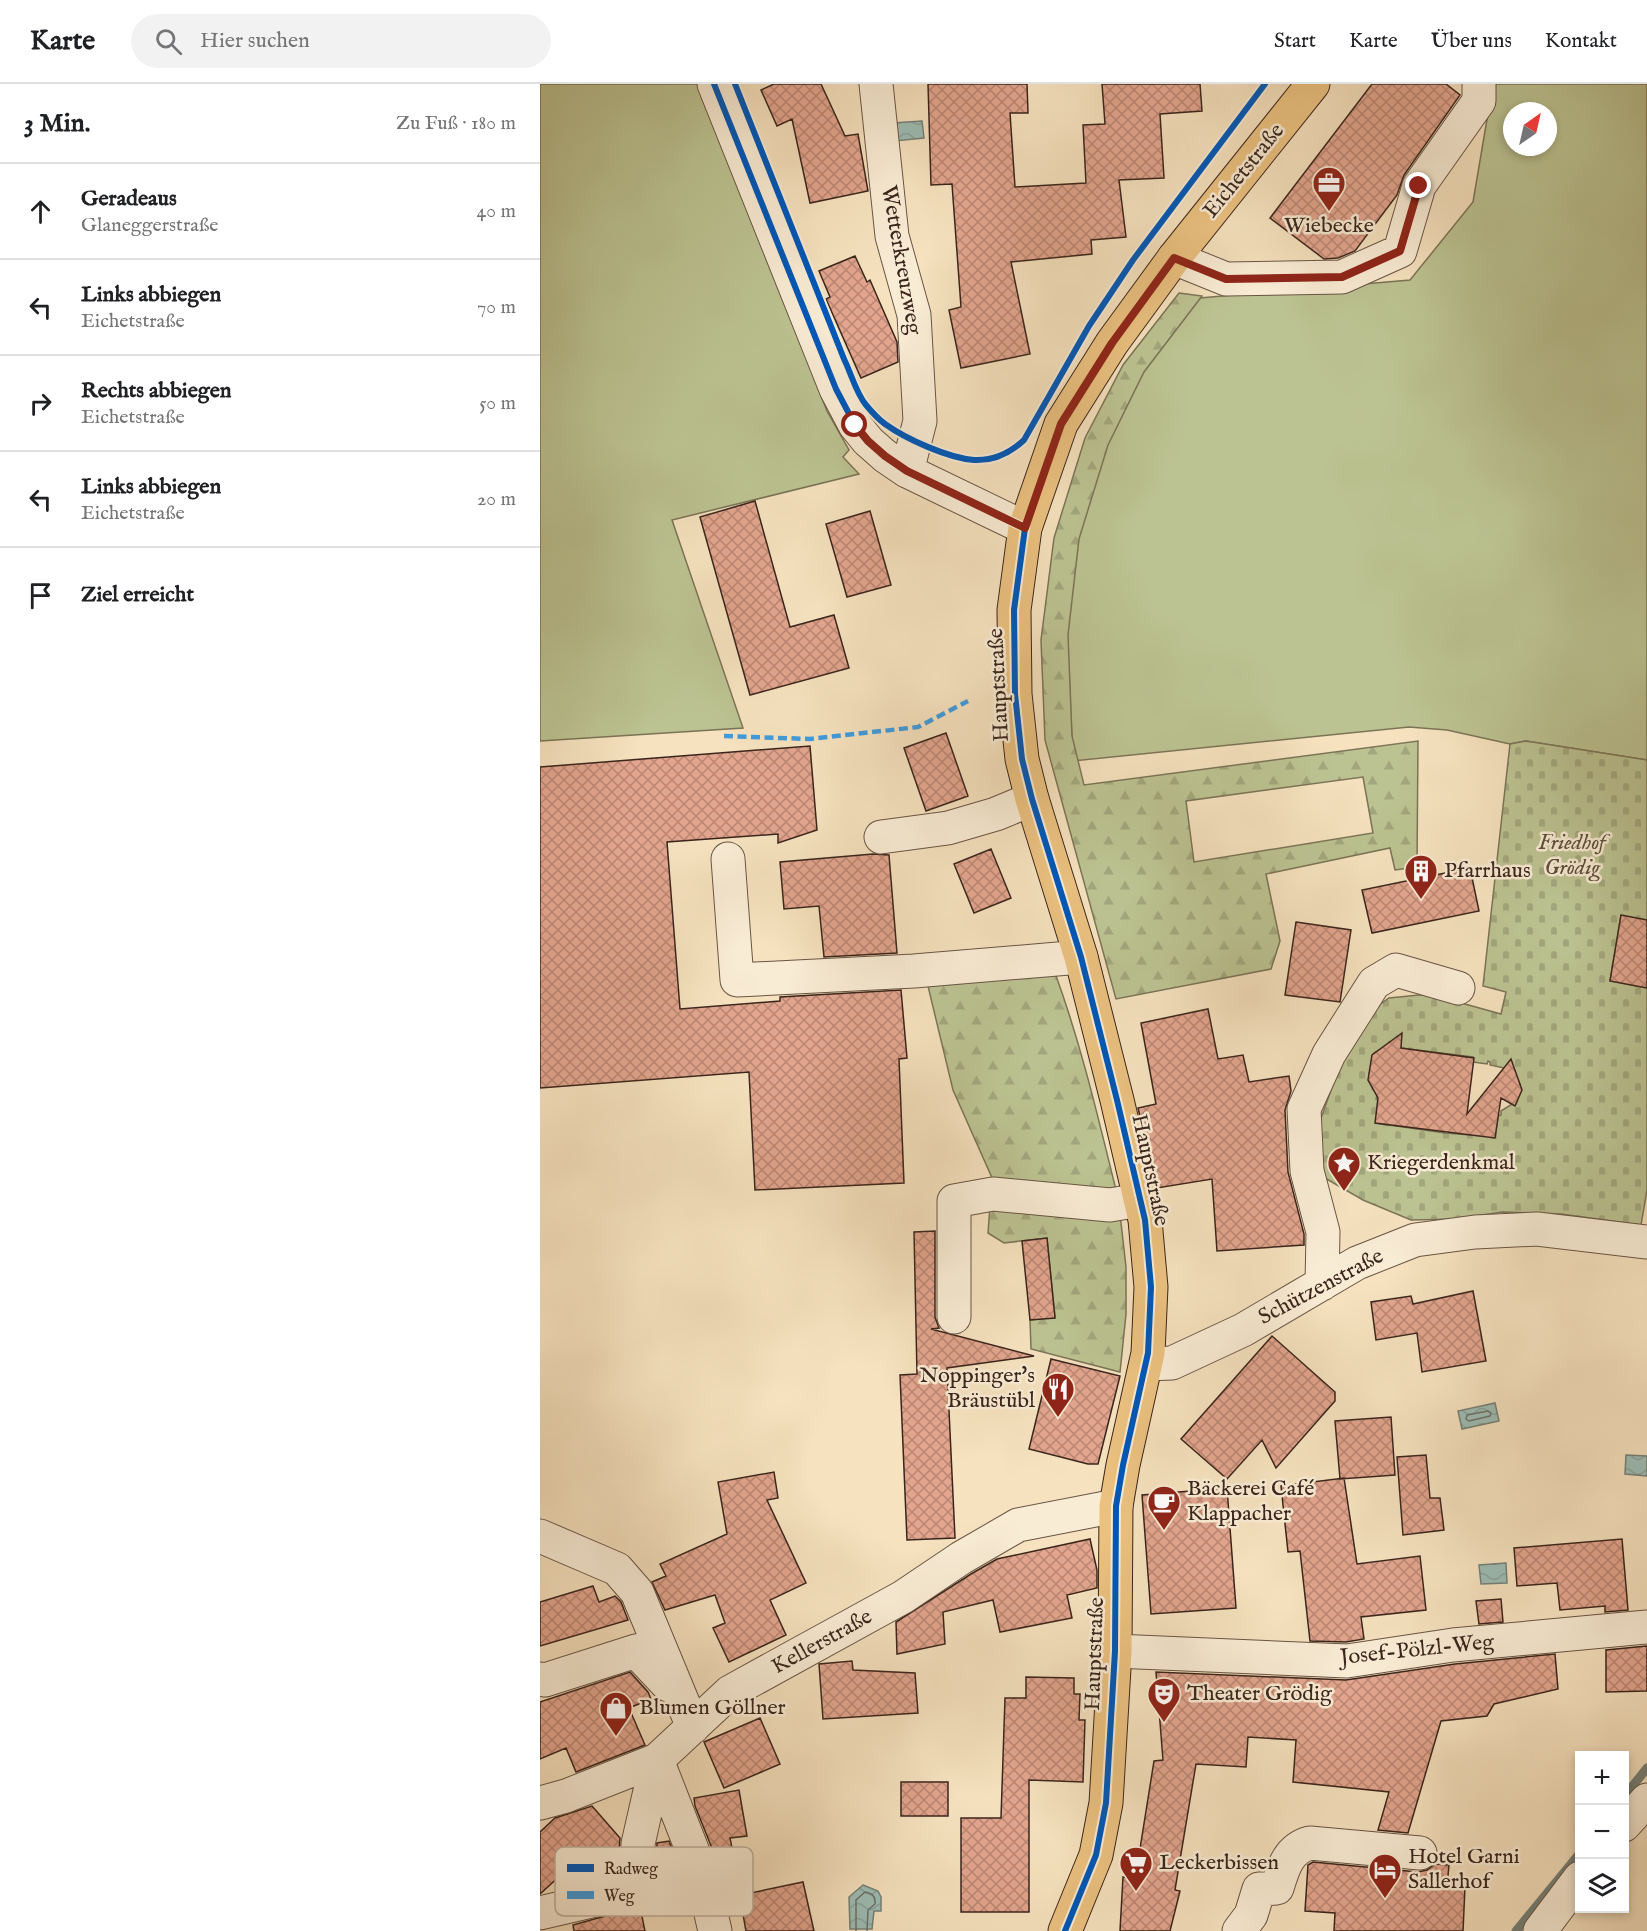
<!DOCTYPE html>
<html lang="de">
<meta charset="utf-8">
<style>
body{margin:0;font-family:"IM FELL English",serif;background:#f2f2f2;color:#202124}
.controls{position:absolute;right:18px;bottom:18px;display:grid;overflow:hidden;border-radius:0px;box-shadow:0 3px 9px #0003}
.controls button{width:54px;height:54px;display:grid;place-items:center;padding:0;border:0;border-bottom:2px solid #e0e0e0;background:#fff;color:#202124;font:30px sans-serif}
.compass{position:absolute;left:963px;top:18px;width:54px;height:54px;border-radius:50%;background:#fff;box-shadow:0 3px 9px #0003;rotate:34deg}
.stop{position:absolute;width:18px;height:18px;margin:-14px;border:4px solid #8f2418;border-radius:50%;background:#fff}
.stop.end{background:#8f2418;border-color:#fff;box-shadow:0 2px 6px #0008}
.list{margin:0;padding:0;list-style:none}
h2{display:flex;justify-content:space-between;align-items:center;height:78px;margin:0;padding:0 24px;font-size:26px}
h2 small{font-size:20px;font-weight:400;color:#757577}
.list li{display:grid;grid-template-columns:39px 1fr auto;gap:18px;align-items:center;box-sizing:border-box;height:96px;padding:0 24px;border-top:2px solid #e0e0e0}
.list b{display:block;font-size:22px;white-space:nowrap}
.list p{margin:0;font-size:20px;white-space:nowrap;color:#757577}
.list em{font-size:20px;font-style:normal;color:#757577}
.icon{flex:none;width:33px;height:33px;fill:none;stroke:currentColor;stroke-width:2;stroke-linecap:round;stroke-linejoin:round}
.map{position:relative;flex:none;width:1107px;height:1847px;overflow:hidden}
header{display:flex;align-items:center;gap:36px;box-sizing:border-box;height:84px;padding:0 30px;background:#fff;border-bottom:2px solid #e0e0e0}
header strong{font-size:28px}
nav{display:flex;gap:33px;margin-inline-start:auto;font-size:21px}
.search{width:420px;height:54px;background:#f2f2f2;display:flex;align-items:center;gap:15px;box-sizing:border-box;padding:0 21px;border-radius:33px;color:#757577;font-size:22px}
main{display:flex}
aside{flex:1;background:#fff}
.map>svg:first-child{display:block}
</style>
<header>
<strong>Karte</strong>
<div class="search"><svg class="icon" aria-label="search" viewBox="0 0 24 24"><circle cx="10" cy="10" r="6"/><path d="M15 15l6 6"/></svg>Hier suchen</div>
<nav><a>Start</a><a>Karte</a><a>Über uns</a><a>Kontakt</a></nav>
</header>
<main>
<aside>
<h2>3 Min.<small>Zu Fuß · 180 m</small></h2>
<ul class="list">
<li><svg class="icon" aria-label="ahead" viewBox="0 0 24 24"><path d="M12 20V5M6 11l6-6 6 6"/></svg><div><b>Geradeaus</b><p>Glaneggerstraße</p></div><em>40 m</em></li>
<li><svg class="icon" aria-label="left" viewBox="0 0 24 24"><path d="M17 20v-9H6M10 6l-5 5 5 5"/></svg><div><b>Links abbiegen</b><p>Eichetstraße</p></div><em>70 m</em></li>
<li><svg class="icon" aria-label="right" viewBox="0 0 24 24"><path d="M7 20v-9h11M14 6l5 5-5 5"/></svg><div><b>Rechts abbiegen</b><p>Eichetstraße</p></div><em>50 m</em></li>
<li><svg class="icon" aria-label="left" viewBox="0 0 24 24"><path d="M17 20v-9H6M10 6l-5 5 5 5"/></svg><div><b>Links abbiegen</b><p>Eichetstraße</p></div><em>20 m</em></li>
<li><svg class="icon" aria-label="arrive" viewBox="0 0 24 24"><path d="M6 21V4h12l-3 4 3 4H6"/></svg><div><b>Ziel erreicht</b></div></li>
</ul>
</aside>
<div class="map">
<svg width="1107" height="1847" viewBox="0 0 1107 1847">
<defs>
<pattern id="forest-firs" width="22" height="20" patternUnits="userSpaceOnUse" patternTransform="scale(1.5)"><rect width="22" height="20" fill="#bcc392"/><path d="M5 1l3.5 6h-7zM16 11l3.5 6h-7z" fill="#a2a77d"/></pattern>
<pattern id="cemetery-stones" width="16" height="16" patternUnits="userSpaceOnUse" patternTransform="scale(1.5)"><rect width="16" height="16" fill="#bcc392"/><path d="M2 7V4a2 2 0 0 1 4 0v3zM10 15v-3a2 2 0 0 1 4 0v3z" fill="#a2a77d"/></pattern>
<pattern id="water-waves" width="16" height="10" patternUnits="userSpaceOnUse" patternTransform="scale(1.5)"><rect width="16" height="10" fill="#9dbdb5"/><path d="M0 5q4-4 8 0t8 0" fill="none" stroke="#88a29b"/></pattern>
<pattern id="building-cross-hatch" width="8" height="8" patternUnits="userSpaceOnUse" patternTransform="scale(1.5)"><rect width="8" height="8" fill="#e3a58e"/><path d="M0 0l8 8M0 8l8-8" fill="none" stroke="#b98673"/></pattern>
</defs>
<rect width="100%" height="100%" fill="#f6e2bf"/>
<filter id="stains"><feTurbulence type="fractalNoise" baseFrequency=".00333" numOctaves="4"/><feColorMatrix values="0 0 0 0 .2 0 0 0 0 .09 0 0 0 0 .02 0 0 0 .5 -.17"/></filter>
<radialGradient id="worn" r=".72"><stop offset=".6" stop-color="#630" stop-opacity="0"/><stop offset="1" stop-color="#630" stop-opacity=".3"/></radialGradient>
<!-- grass -->
<path fill="#bcc392" stroke="#7b7457" stroke-width="1.5" fill-rule="evenodd" d="M0,0H159L287,327L309,366L303,373L319,390L132,436L203,644L0,657Z
M953,0H1107V676L986,657L970,660L907,646L869,643L533,677L526,532L544,400L591,298L648,215L870,196L933,118ZM972,27H1008V63H972Z"/>
<!-- forest -->
<path fill="url(#forest-firs)" stroke="#7b7457" stroke-width="1.5" fill-rule="evenodd" d="M639,209L662,212L604,288L568,361L539,455L528,551L532,652L544,701L878,657L877,783L855,786L850,764L726,790L740,857L731,885L576,915L505,656L501,556L514,454L545,354L583,281ZM823,693L833,749L654,778L646,717Z
M515,889C541,960 558,1033 576,1106L453,1096L413,1006L387,898Z
M450,1122L580,1130L586,1183V1230L580,1288L491,1265L490,1236L515,1233L507,1154L464,1159L448,1149Z"/>
<!-- cemetery -->
<path fill="url(#cemetery-stones)" stroke="#7b7457" stroke-width="1.5" fill-rule="evenodd" d="M986,657L1107,676V836L1081,832L1070,897L1107,904V1106L1101,1141L1021,1130L962,1128L916,1135L871,1136L823,1116L778,1090L775,1051L806,964L823,932L849,914L889,910L961,930L966,908L943,902L970,660ZM849,958L861,960V964L933,973V978L947,980L948,977L950,978V981L964,984L976,998H979L980,1000L977,1001L974,1016L977,1018L975,1021L972,1020L961,1027V1031L958,1032L955,1053L905,1049L836,1039L838,1016L836,1015L839,1004L832,1003L829,990L834,969L839,966L847,967Z"/>
<!-- water -->
<path fill="url(#water-waves)" stroke="#758078" stroke-width="1.5" d="M382,37L384,54L354,57L353,39Z
M955,1319L959,1337L922,1345L918,1327Z
M1086,1371L1107,1372V1392L1085,1390Z
M966,1479L967,1499L941,1500L939,1481Z
M323,1801L338,1807L341,1813V1827H334L332,1845H310L309,1813Z"/>
<g fill="none" stroke-linecap="round" stroke-linejoin="round">
<!-- shore -->
<path stroke="#6c7168" stroke-width="1.5" d="M948,1327L951,1329L950,1332L929,1337L926,1335L927,1331Z
M316,1847V1816L325,1808C332,1809 336,1812 335,1820L328,1826L327,1847"/>
<!-- stream -->
<path stroke="#758078" stroke-width="9" d="M1084,1713L1107,1684
M976,1847L1040,1769"/>
</g>
<!-- building -->
<path fill="url(#building-cross-hatch)" stroke="#3a251c" stroke-width="1.5" d="M234,0H281L305,52L318,50L328,107L270,119L252,35L237,42L221,6Z
M388,0H487L488,29H470L475,103L546,99L543,41L565,40L562,0H660L662,27L620,30L624,94L579,96L586,153L551,156L552,170L471,178L490,270L421,284L409,226L421,223L412,100L391,101Z
M832,0H906L920,11L864,91L857,111L815,167L798,174L784,175L730,134Z
M315,172L327,198L330,196L357,258L358,278L321,294L286,215L290,213L279,187Z
M215,417L250,543L294,531L309,584L210,611L160,433Z
M330,427L351,501L307,513L286,440Z
M406,649L428,712L386,727L364,664Z
M270,662L277,746L238,759V750L127,758L140,925L240,917V913L361,906L367,974L359,975L364,1099L215,1106L209,988L0,1004V683Z
M451,765L471,814L434,829L414,780Z
M333,770L349,771L357,869L284,873L279,822L244,825L240,778Z
M930,784L939,827L832,849L822,806Z
M1081,831L1107,836V904L1070,897Z
M756,838L811,846L800,918L745,911Z
M668,925L678,975L703,971L709,998L749,992L751,1007L745,1026L748,1088L764,1150V1161L677,1167L672,1095L617,1104L598,1024L616,1020L601,939Z
M862,949L861,964L934,974L927,1030L971,975L982,1006L975,1022L961,1014L955,1054L835,1039L838,1014L828,996L832,971Z
M395,1147V1233L399,1244L391,1245L494,1272L407,1284L415,1454L367,1456L360,1291L377,1290L374,1148Z
M507,1154L515,1234L490,1236L482,1157Z
M933,1207L946,1277L882,1288L877,1249L836,1256L831,1218L871,1212L873,1220Z
M732,1252L795,1308V1317L736,1384L722,1356L687,1395L641,1355Z
M511,1275L580,1292L558,1380H548L489,1365Z
M851,1333L855,1391L800,1395L795,1337Z
M886,1371L890,1414H900L904,1446L863,1451L857,1373Z
M234,1388L238,1414L227,1416L266,1499L230,1516L246,1551L189,1578L173,1544L185,1539L175,1511L125,1526L112,1498L126,1492L120,1480L187,1450L178,1398Z
M804,1394L817,1480L880,1472L886,1526L821,1533L824,1555L806,1558L770,1557L760,1467L748,1468L741,1402Z
M687,1404L696,1524L611,1530L602,1411Z
M550,1455L557,1486V1504L527,1511L532,1534L460,1548L453,1516L403,1528L405,1560L357,1570L356,1538L431,1490L457,1475Z
M1082,1455L1088,1526L1065,1528V1522L1020,1526L1017,1499L977,1502L974,1464Z
M53,1502L59,1518L75,1512L81,1518L88,1536L0,1562V1518Z
M961,1515L963,1538L939,1540L936,1517Z
M1107,1562V1607L1066,1608V1566Z
M1015,1570L1018,1605L954,1620L947,1632L901,1637L868,1749L838,1746L849,1708L753,1698L756,1656L708,1653L706,1683L656,1680L635,1806L640,1807L630,1847H580L583,1793L595,1796L614,1677L623,1676L616,1588L806,1596L915,1580Z
M312,1577L313,1586L375,1589L378,1629L283,1635L279,1580Z
M90,1588L108,1608L111,1615L89,1624L105,1661L36,1688L26,1664L0,1675V1618Z
M486,1593L534,1594V1610H540L539,1636H545L543,1698L489,1696V1828H421V1734H461L465,1614H486Z
M220,1634L240,1680L184,1704L164,1658Z
M361,1698H408V1732H361Z
M199,1706L207,1752L190,1754L201,1811L263,1798L274,1847H206L200,1814L187,1816L180,1784L155,1722L154,1714Z
M52,1722L80,1754L78,1781L49,1798L25,1804L22,1790L0,1810V1748L15,1734Z
M129,1757L144,1797L150,1821L101,1828L105,1847H34L33,1841L65,1832L106,1808L112,1802L115,1794L117,1759Z
M773,1778L878,1788L887,1786L895,1780L909,1781L907,1802L925,1803L923,1847H794L795,1829L765,1827L768,1781Z"/>
<g fill="none" stroke-linecap="round" stroke-linejoin="round">
<defs>
<path id="minor" d="M174,0L296,305L315,341L328,357L345,372L367,387L485,444
M336,0L352,152L374,231L380,337L367,387
M634,174L686,195L802,193L860,167L879,102L939,17V0
M341,753L408,744L456,730L492,715
M188,775L197,896L374,887L541,873
M782,1200L783,1148L767,1087L764,1025L789,970L834,899L856,886L918,904
M414,1233V1117L453,1110L570,1121L600,1116
M606,1280L632,1279L703,1246L817,1179L875,1156L935,1148L997,1145L1107,1158
M0,1452L77,1485L97,1508L153,1643
M575,1567L807,1577L913,1561L1107,1543
M0,1595L5,1596L96,1567L128,1601
M0,1719L26,1712L117,1676L190,1608L363,1513L421,1474L478,1441L576,1422
M1084,1741L1107,1716
M0,1829L56,1816L96,1792L98,1760L117,1676L162,1791L175,1847
M699,1847L711,1831L719,1805L737,1804C743,1784 748,1765 770,1759L880,1769
M1000,1847L1040,1794"/>
<path id="major" d="M525,1847L556,1771L566,1719L575,1567L576,1422L583,1381L608,1269L611,1203L605,1136L577,1016L541,873L492,715L482,675L475,610L474,526L485,444L521,340L572,259L634,174L773,0"/>
</defs>
<!-- minor casing -->
<use href="#minor" stroke="#695445" stroke-width="35"/>
<!-- major casing -->
<use href="#major" stroke="#3a251c" stroke-width="35"/>
<!-- minor -->
<use href="#minor" stroke="#f9ecd5" stroke-width="33"/>
<!-- major -->
<use href="#major" stroke="#ebc180" stroke-width="33"/>
<!-- quiet -->
<path stroke="#3e9cdf" stroke-width="4.5" stroke-dasharray="9 4.5" stroke-linecap="butt" d="M184,652L270,655L378,643L428,617"/>
<defs>
<path id="cycleway" d="M174,0L296,305L315,341L328,357L345,372L367,387L485,444L474,526L475,610L482,675L492,715L541,873L577,1016L605,1136L611,1203L608,1269L583,1381L576,1422L575,1567L566,1719L556,1771L525,1847
M195,0L304,275C311,289 316,309 326,321C331,327 338,335 345,340C366,355 408,374 434,376C453,377 470,369 484,356L549,242L593,176L725,0"/>
</defs>
<!-- cycleway casing -->
<use href="#cycleway" stroke="#f9ecd5" stroke-width="10"/>
<!-- cycleway -->
<use href="#cycleway" stroke="#0057b8" stroke-width="6"/>
</g>
<g fill="none" stroke-linecap="round" stroke-linejoin="round">
<!-- route -->
<path stroke="#8f2418" stroke-width="8" d="M315,341L328,357L345,372L367,387L485,444L521,340L572,259L634,174L686,195L802,193L860,167L879,102"/>
</g>
<!-- icons -->
<defs>
<symbol id="office-pin" viewBox="-11 -11 22 30"><path d="M0 17L-7.5 6A9.5 9.5 0 1 1 7.5 6Z" fill="#8f2418" stroke="#f9ecd5"/><path d="M-6-3h4V-5.5h4V-3h4V5H-6ZM-1-4.5V-3h2v-1.5ZM-6 0V1H6V0Z" fill="#fff"/></symbol>
<symbol id="building-pin" viewBox="-11 -11 22 30"><path d="M0 17L-7.5 6A9.5 9.5 0 1 1 7.5 6Z" fill="#8f2418" stroke="#f9ecd5"/><path d="M-4-6H4V6H1V3H-1V6H-4ZM-2.5-4.3h1.7v1.8h-1.7ZM.8-4.3h1.7v1.8H.8ZM-2.5-1h1.7V.8h-1.7ZM.8-1h1.7V.8H.8Z" fill="#fff"/></symbol>
<symbol id="sight-pin" viewBox="-11 -11 22 30"><path d="M0 17L-7.5 6A9.5 9.5 0 1 1 7.5 6Z" fill="#8f2418" stroke="#f9ecd5"/><path d="M0-6L1.8-2.2L6-1.7L2.9 1.2L3.7 5.4L0 3.3L-3.7 5.4L-2.9 1.2L-6-1.7L-1.8-2.2Z" fill="#fff"/></symbol>
<symbol id="restaurant-pin" viewBox="-11 -11 22 30"><path d="M0 17L-7.5 6A9.5 9.5 0 1 1 7.5 6Z" fill="#8f2418" stroke="#f9ecd5"/><path d="M-5-6h1v4h1v-4h1v4h1v-4h1v5L-1.5 .5V6h-2V.5L-5-1ZM5-6V6H3V1.5H1.5Q1.5-4 5-6Z" fill="#fff"/></symbol>
<symbol id="cafe-pin" viewBox="-11 -11 22 30"><path d="M0 17L-7.5 6A9.5 9.5 0 1 1 7.5 6Z" fill="#8f2418" stroke="#f9ecd5"/><path d="M-5.5-4.5H6V0H3Q3 3.5 0 3.5H-2.5Q-5.5 3.5-5.5 0ZM3-3.2v2h1.7v-2ZM-6 4.5H4V6H-6Z" fill="#fff"/></symbol>
<symbol id="theatre-pin" viewBox="-11 -11 22 30"><path d="M0 17L-7.5 6A9.5 9.5 0 1 1 7.5 6Z" fill="#8f2418" stroke="#f9ecd5"/><path d="M-5-5.5Q0-4 5-5.5V0Q5 5 0 6Q-5 5-5 0ZM-3.3-2.5H-1v1.5H-3.3ZM1-2.5H3.3v1.5H1ZM-2.8 1Q0 5.5 2.8 1Z" fill="#fff"/></symbol>
<symbol id="shop-pin" viewBox="-11 -11 22 30"><path d="M0 17L-7.5 6A9.5 9.5 0 1 1 7.5 6Z" fill="#8f2418" stroke="#f9ecd5"/><path d="M-5-2.5h2.3a2.7 3.5 0 0 1 5.4 0H5L5.5 6h-11ZM-1.5-2.5h3a1.5 2.3 0 0 0-3 0Z" fill="#fff"/></symbol>
<symbol id="supermarket-pin" viewBox="-11 -11 22 30"><path d="M0 17L-7.5 6A9.5 9.5 0 1 1 7.5 6Z" fill="#8f2418" stroke="#f9ecd5"/><path d="M-6-5.5h2.5l.6 2H6L4.5 2H-2.5L-4.4-4H-6ZM-1.5 3.2a1.3 1.3 0 1 0 .1 0ZM3 3.2a1.3 1.3 0 1 0 .1 0Z" fill="#fff"/></symbol>
<symbol id="hotel-pin" viewBox="-11 -11 22 30"><path d="M0 17L-7.5 6A9.5 9.5 0 1 1 7.5 6Z" fill="#8f2418" stroke="#f9ecd5"/><path d="M-6-4.5h1.5V1H6V5H4.5V3h-9V5H-6ZM-4 0a1.8 1.8 0 1 1 3.6 0ZM.5 0V-2.5h3Q6-2.5 6 0Z" fill="#fff"/></symbol>
</defs>
<g fill-rule="evenodd">
<use href="#office-pin" x="770" y="80" width="38" height="52"/>
<use href="#building-pin" x="862" y="768" width="38" height="52"/>
<use href="#sight-pin" x="785" y="1060" width="38" height="52"/>
<use href="#restaurant-pin" x="499" y="1286" width="38" height="52"/>
<use href="#cafe-pin" x="605" y="1399" width="38" height="52"/>
<use href="#theatre-pin" x="605" y="1591" width="38" height="52"/>
<use href="#shop-pin" x="57" y="1605" width="38" height="52"/>
<use href="#supermarket-pin" x="577" y="1760" width="38" height="52"/>
<use href="#hotel-pin" x="826" y="1767" width="38" height="52"/>
</g>
<g text-anchor="middle" dominant-baseline="central" stroke-width="5" stroke-linejoin="round" paint-order="stroke">
<!-- street labels -->
<g font-size="22" fill="#3a251c" stroke="#f9ecd5">
<text transform="translate(704 87) rotate(-51)">Eichetstraße</text>
<text transform="translate(361 176) rotate(80)">Wetterkreuzweg</text>
<text transform="translate(459 601) rotate(-93)">Hauptstraße</text>
<text transform="translate(610 1086) rotate(78)">Hauptstraße</text>
<text transform="translate(781 1203) rotate(-28)">Schützenstraße</text>
<text transform="translate(282 1558) rotate(-29)">Kellerstraße</text>
<text transform="translate(877 1566) rotate(-6)">Josef-Pölzl-Weg</text>
<text transform="translate(555 1570) rotate(-88)">Hauptstraße</text>
</g>
<!-- poi labels -->
<g font-size="22" fill="#3a251c" stroke="#f9ecd5" text-anchor="start">
<text x="789" y="142" text-anchor="middle">Wiebecke</text>
<text x="904" y="787">Pfarrhaus</text>
<text x="827" y="1079">Kriegerdenkmal</text>
<text x="495" y="1292" text-anchor="end">Noppinger's<tspan x="495" dy="25">Bräustübl</tspan></text>
<text x="647" y="1405">Bäckerei Café<tspan x="647" dy="25">Klappacher</tspan></text>
<text x="647" y="1610">Theater Grödig</text>
<text x="99" y="1624">Blumen Göllner</text>
<text x="868" y="1773">Hotel Garni<tspan x="868" dy="25">Sallerhof</tspan></text>
<text x="619" y="1779">Leckerbissen</text>
</g>
<!-- park labels -->
<g font-size="22" font-style="italic" fill="#5a4c3a" stroke="#f9ecd5">
<text x="1032" y="759">Friedhof<tspan x="1032" dy="25">Grödig</tspan></text>
</g>
</g>
<!-- legend -->
<rect x="15" y="1763" width="198" height="69" rx="9" fill="#f9ecd5" stroke="#c0b09e" stroke-width="1.5"/>
<rect x="27" y="1780" width="27" height="8" fill="#0057b8"/>
<rect x="27" y="1807" width="27" height="8" fill="#3e9cdf"/>
<g font-size="16" fill="#3a251c">
<text x="64" y="1790">Radweg</text>
<text x="64" y="1817">Weg</text>
</g>
<rect width="100%" height="100%" filter="url(#stains)"/>
<rect width="100%" height="100%" fill="url(#worn)"/>
</svg>
<div class="controls">
<button>+</button>
<button>−</button>
<button><svg class="icon" aria-label="layers" viewBox="0 0 24 24"><path d="M12 4l9 5-9 5-9-5zM3 14l9 5 9-5"/></svg></button>
</div>
<svg class="compass" viewBox="-18 -18 36 36"><path d="M0-13l5 13h-10z" fill="#e53935"/><path d="M0 13l5-13h-10z" fill="#757577"/></svg>
<div class="stop" style="left:315px;top:341px"></div>
<div class="stop end" style="left:879px;top:102px"></div>
</div>
</main>
